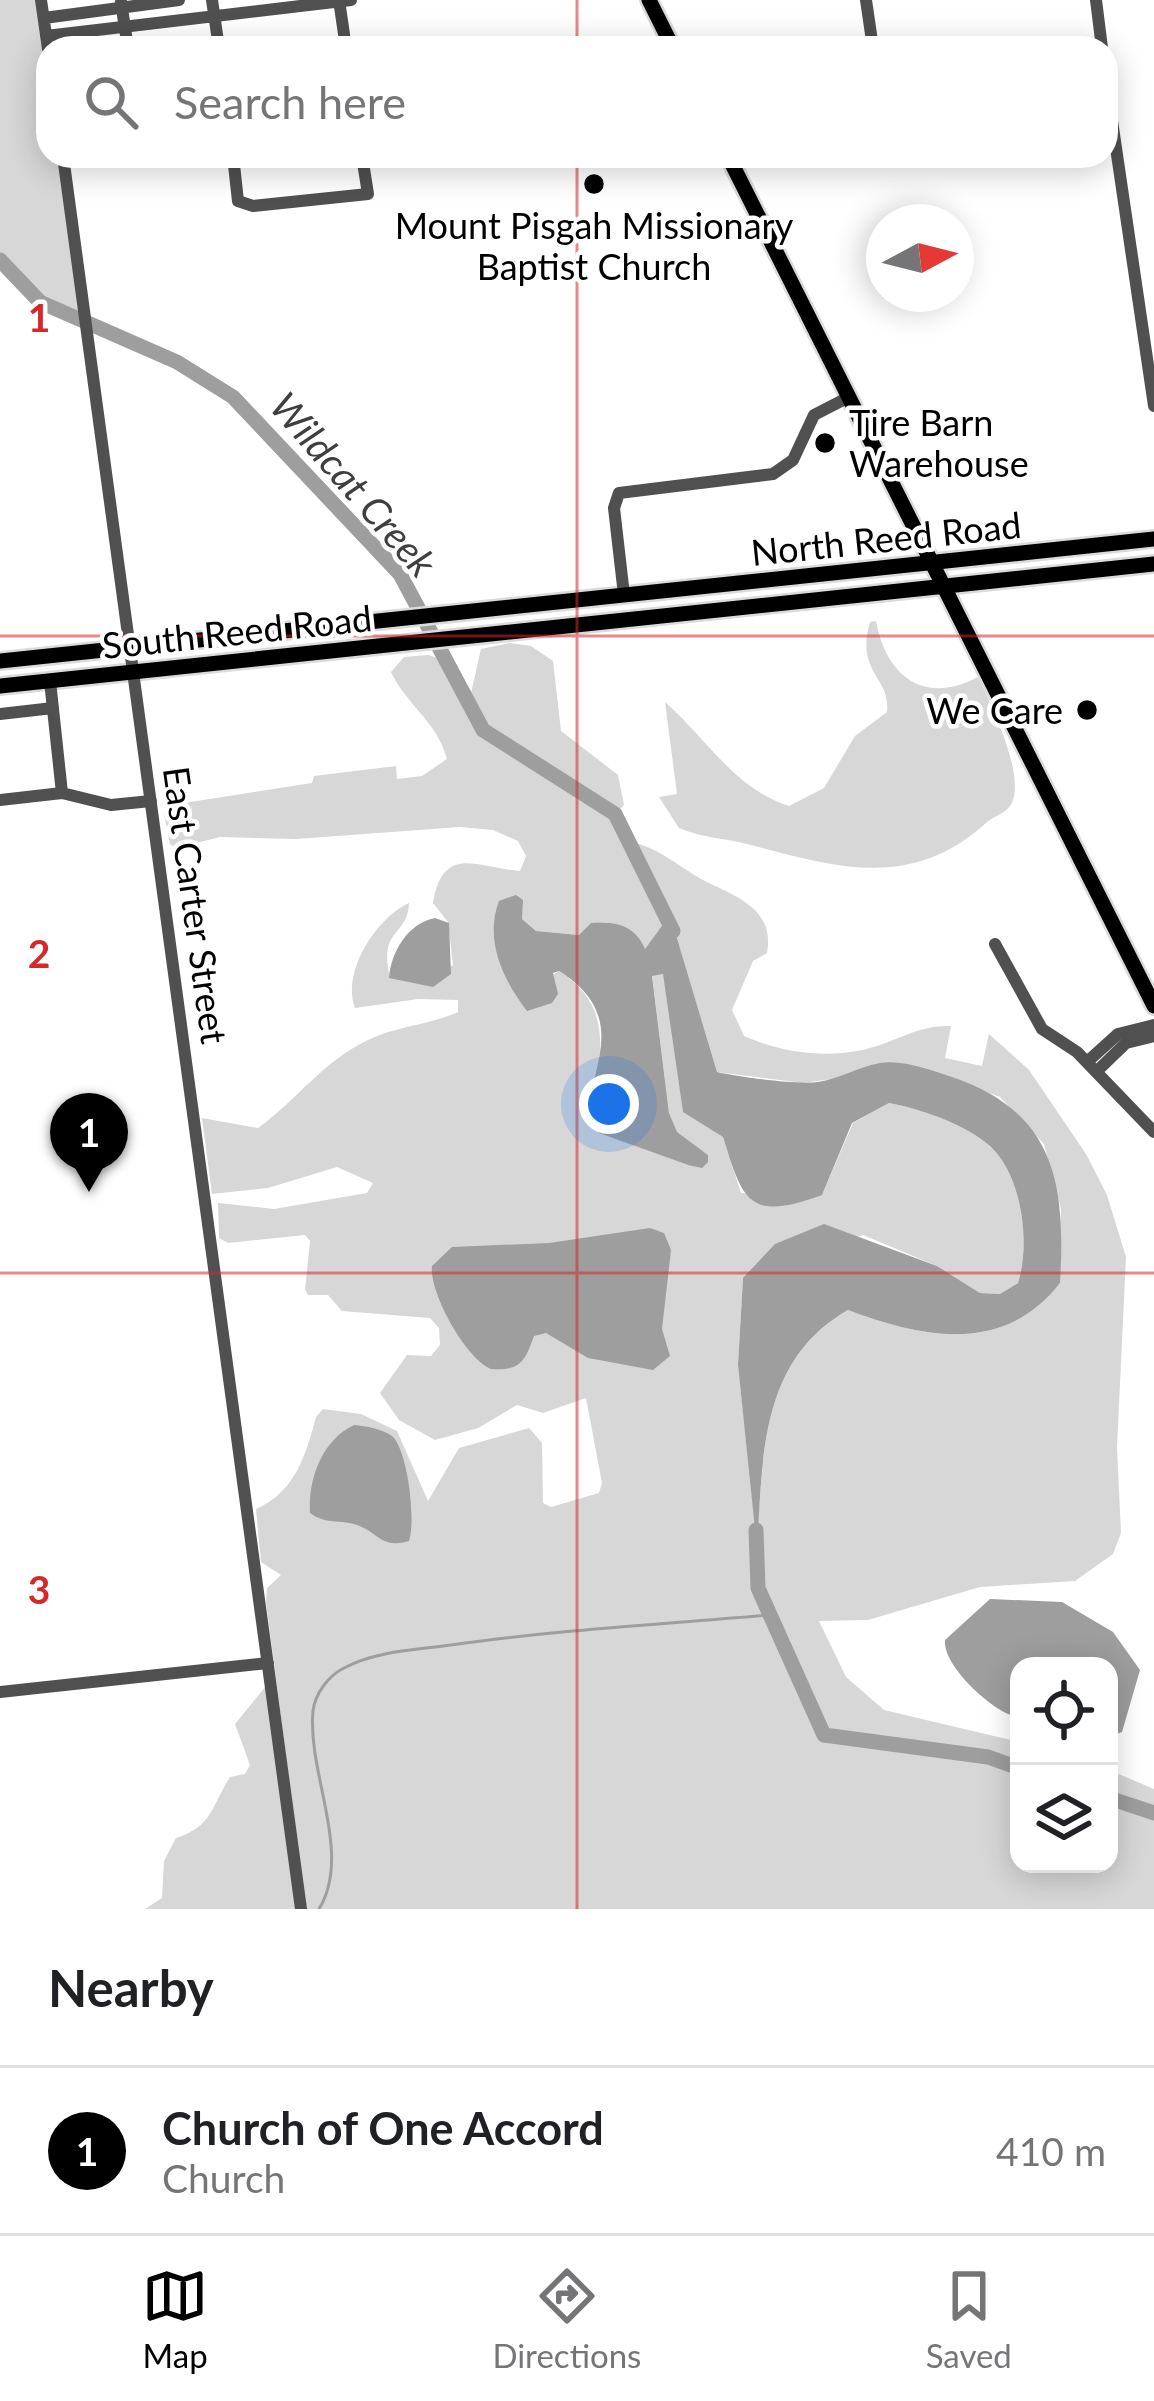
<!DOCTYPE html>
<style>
body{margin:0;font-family:Lato,sans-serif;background:#f6f6f6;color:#202124}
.controls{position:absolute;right:36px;bottom:36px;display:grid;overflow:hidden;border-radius:24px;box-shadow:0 6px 30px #0003}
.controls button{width:108px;height:108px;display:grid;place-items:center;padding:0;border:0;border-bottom:3px solid #e0e0e0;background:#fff;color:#202124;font:60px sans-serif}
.compass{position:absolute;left:866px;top:204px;width:108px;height:108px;border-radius:50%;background:#fff;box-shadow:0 6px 30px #0003;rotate:83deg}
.you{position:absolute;left:609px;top:1104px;width:42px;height:42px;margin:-30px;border:9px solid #fff;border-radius:50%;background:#1a73e8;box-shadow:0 0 0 18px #1a73e833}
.badge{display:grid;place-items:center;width:78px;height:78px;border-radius:50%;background:#000;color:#fff;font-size:39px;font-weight:700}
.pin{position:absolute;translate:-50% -99px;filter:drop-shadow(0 3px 6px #0008)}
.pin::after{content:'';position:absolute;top:63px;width:42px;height:36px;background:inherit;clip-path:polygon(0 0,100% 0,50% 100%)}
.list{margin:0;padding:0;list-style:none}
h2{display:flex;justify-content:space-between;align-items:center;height:156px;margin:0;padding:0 48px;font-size:51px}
h2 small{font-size:39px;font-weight:400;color:#757577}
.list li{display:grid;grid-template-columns:78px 1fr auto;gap:36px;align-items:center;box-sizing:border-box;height:168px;padding:0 48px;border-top:3px solid #e0e0e0}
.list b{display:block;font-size:45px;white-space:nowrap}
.list p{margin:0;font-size:39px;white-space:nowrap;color:#757577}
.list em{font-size:39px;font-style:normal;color:#757577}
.icon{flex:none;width:66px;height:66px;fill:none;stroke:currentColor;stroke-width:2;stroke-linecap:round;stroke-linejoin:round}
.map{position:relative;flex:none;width:1154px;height:1909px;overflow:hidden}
.search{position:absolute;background:#fff;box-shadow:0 6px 30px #0003;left:36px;right:36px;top:36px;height:132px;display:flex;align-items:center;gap:30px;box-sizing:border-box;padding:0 42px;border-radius:36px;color:#757577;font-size:45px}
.sheet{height:324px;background:#fff}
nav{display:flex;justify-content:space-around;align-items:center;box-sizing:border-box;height:168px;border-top:3px solid #e0e0e0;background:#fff;font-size:33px;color:#757577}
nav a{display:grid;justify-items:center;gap:6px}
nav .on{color:#000}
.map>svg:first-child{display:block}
</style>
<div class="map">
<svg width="1154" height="1909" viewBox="0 0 1154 1909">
<rect width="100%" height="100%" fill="#fff"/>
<!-- green -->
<path fill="#d7d7d7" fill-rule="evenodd" d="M0,0H41L48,49V156H63L86,323L40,302L0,260Z
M876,621C886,676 924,706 978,677C991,703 1023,771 1013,800C1009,813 995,815 986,823C912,890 838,868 751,845C726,838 702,838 679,828L659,797L677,794L665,702C706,738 735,789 789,806L824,788L855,736L887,712C891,677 855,673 870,622Z
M510,643L531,646L553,661L561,731L618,775L624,805L615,814L629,841C662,849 677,866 705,881C737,897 775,909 767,953L753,961L732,1010L744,1036C784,1054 834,1060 877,1046C904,1037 922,1025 951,1026L945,1058L982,1066L989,1034L1029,1070L1086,1154L1107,1195L1126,1257L1117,1447L1121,1533L1113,1554L1075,1581L980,1587L868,1620L819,1621L846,1677L884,1710L1019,1742V1864H1109V1770L1154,1789V1909H306L266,1602L267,1588L281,1575L261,1562L256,1509C295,1492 306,1455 316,1417L323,1409L361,1414L397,1431L428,1501L459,1448L529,1428L542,1443L543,1503L551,1507L599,1493L602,1483L586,1398L543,1413L517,1405L478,1428L435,1440L399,1420L380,1393L407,1355L431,1356L440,1345L439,1328L430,1318L342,1311L328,1295H308L305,1290L310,1241L305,1235L228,1243L219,1238L218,1203L274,1209L367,1193L373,1183L337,1167L268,1188L212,1194L202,1118L258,1128C297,1100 323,1061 368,1040C397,1026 429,1025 458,1012V1000L418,999L355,1008C341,972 377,917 409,903C408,937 378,927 390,978L423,982L453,965L448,922L433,903C443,843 478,868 520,871L526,856L518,841L493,830L460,827L296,839L220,837L176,848L170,844L164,814L171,805L312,783L314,776L396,766L397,779L422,776L447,759C437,721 407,706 391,672L404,657L429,655L447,662L469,702L481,649ZM670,917L717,1072L803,1083L919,1067L1000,1097L1044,1144L1061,1209L1060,1283C1005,1354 924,1339 848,1310C761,1361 764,1450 757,1539L738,1365L743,1278L863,1235L937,1266L980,1293L1000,1294L1018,1283C1031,1243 1022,1169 985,1142C959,1122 920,1109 889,1103L853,1123L822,1195L741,1193L723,1137L683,1111L664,974L652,975L669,1113L676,1132L708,1155L688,1165L630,1144L590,1109C602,1055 614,1006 559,971L517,997L494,937L522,919L536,931L580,935L591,923L607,922L645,949Z
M270,1681L301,1909H145L162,1898L164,1861L176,1838C213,1826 211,1807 230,1777L245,1774L250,1765L235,1724Z"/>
<!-- water -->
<path fill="#9e9e9e" d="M516,895L523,900L522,919L536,931L579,935L591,923C615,921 635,925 645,949L670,915L717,1072C739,1077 797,1085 818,1082C839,1079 858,1067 880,1063C902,1059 931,1070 952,1077C1055,1112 1066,1183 1060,1283C1005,1354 924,1339 848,1310C759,1361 763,1458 757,1548L738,1365L743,1278L775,1244L824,1224L937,1266L980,1293L1000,1294L1018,1283C1031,1243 1022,1169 985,1142C959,1122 920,1109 889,1103L852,1123L822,1195C748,1222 743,1201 723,1137L683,1112L663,974L652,976L669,1113L677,1132L708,1155V1162L702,1168L688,1165L599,1133C565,1092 647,1026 559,971L553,973L558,994L552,1003L527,1011C503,980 484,940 499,901Z
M435,918L449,923L451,974L433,987L389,978C391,952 408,923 435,918Z
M650,1228L664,1233L671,1250L662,1329L670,1356L653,1370L588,1358L546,1333L534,1336C525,1360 522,1371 491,1369C465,1358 429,1292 432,1266L452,1247L549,1243Z
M354,1425C366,1426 382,1429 392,1436C408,1450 416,1521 409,1541C381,1549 379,1533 357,1525C340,1519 326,1525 310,1513C308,1479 322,1440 354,1425Z
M990,1599L1062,1602L1113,1632L1140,1670L1122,1732L1109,1737V1666H1019V1717C996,1715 942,1666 945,1640Z"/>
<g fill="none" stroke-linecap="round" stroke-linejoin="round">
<!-- stream -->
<path stroke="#9e9e9e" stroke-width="3" d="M319,1909C353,1853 307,1774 313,1711C315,1694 328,1676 344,1668C375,1651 416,1650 451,1645C557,1630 664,1624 770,1615"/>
<!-- river -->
<path stroke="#9e9e9e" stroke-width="15" d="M0,260L40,302L177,362L233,397L400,574L483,730L615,814L673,931
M756,1530L758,1588L824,1735L988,1757L1019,1768
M1109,1798L1154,1813"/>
<defs>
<path id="major" d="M649,0L673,48
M728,156L1154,1006
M0,661L1154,539
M0,686L1154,564"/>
</defs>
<!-- major casing -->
<use href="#major" stroke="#dbdbdb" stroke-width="20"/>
<!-- minor -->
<path stroke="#505050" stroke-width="12" d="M41,0L48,49
M212,0L219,48
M339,0L346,48
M866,0L873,48
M1096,0L1102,48
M121,2L128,48
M44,18L179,0
M46,36L351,0
M1106,80L1154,406
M63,156L301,1909
M233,156L238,201L253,206L368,194L362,156
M624,595L614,508L619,493L773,474L793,460L814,415L849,397
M50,681L62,793
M0,714L53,708
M0,800L62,793L111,805L151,801
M995,944L1042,1029L1077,1052L1154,1132
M1087,1062L1118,1034L1154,1025
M1096,1072L1126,1043L1154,1036
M0,1692L268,1663"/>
<!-- major -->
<use href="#major" stroke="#000" stroke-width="15"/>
</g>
<!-- grid -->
<path fill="none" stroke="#d62828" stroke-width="3" stroke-opacity="0.55" d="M577,0V48M577,156V1909M0,636H1154M0,1273H1154"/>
<!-- markers -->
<g fill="#000" stroke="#fff" stroke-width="4.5">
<circle cx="594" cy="184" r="12"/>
<circle cx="825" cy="443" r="12"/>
<circle cx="1087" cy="710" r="12"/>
</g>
<g text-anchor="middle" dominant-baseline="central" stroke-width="9" stroke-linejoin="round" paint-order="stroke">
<!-- poi labels -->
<g font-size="36" fill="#000" stroke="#fff">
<text x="594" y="225">Mount Pisgah Missionary<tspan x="594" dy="41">Baptist Church</tspan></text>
<text x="849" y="422" text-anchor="start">Tire Barn<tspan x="849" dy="41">Warehouse</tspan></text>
<text x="1063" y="710" text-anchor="end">We Care</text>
</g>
<!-- street labels -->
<g font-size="36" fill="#000" stroke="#fff">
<text transform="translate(886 538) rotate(-6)">North Reed Road</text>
<text transform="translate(237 631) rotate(-6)">South Reed Road</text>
<text transform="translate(196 905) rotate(82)">East Carter Street</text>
</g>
<!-- water labels -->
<g font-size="39" font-style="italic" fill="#3f3f3f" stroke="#fff">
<text transform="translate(354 484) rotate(49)">Wildcat Creek</text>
</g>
</g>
<g font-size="39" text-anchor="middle" font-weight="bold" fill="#d62828" stroke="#fff" stroke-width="9" stroke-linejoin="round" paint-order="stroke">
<text x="39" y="332">1</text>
<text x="39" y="968">2</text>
<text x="39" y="1604">3</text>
</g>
</svg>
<div class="controls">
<button><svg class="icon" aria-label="locate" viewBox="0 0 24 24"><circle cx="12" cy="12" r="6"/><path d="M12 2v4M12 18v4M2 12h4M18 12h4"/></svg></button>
<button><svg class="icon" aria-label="layers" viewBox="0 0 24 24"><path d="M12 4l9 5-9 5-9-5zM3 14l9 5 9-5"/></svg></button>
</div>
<svg class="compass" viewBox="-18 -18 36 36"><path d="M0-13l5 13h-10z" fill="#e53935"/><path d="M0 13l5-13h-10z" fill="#757577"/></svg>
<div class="you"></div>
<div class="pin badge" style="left:89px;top:1192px">1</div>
<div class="search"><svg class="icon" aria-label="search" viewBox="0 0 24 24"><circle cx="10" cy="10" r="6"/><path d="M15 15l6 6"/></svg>Search here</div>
</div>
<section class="sheet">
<h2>Nearby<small></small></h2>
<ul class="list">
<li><span class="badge">1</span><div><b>Church of One Accord</b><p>Church</p></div><em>410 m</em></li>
</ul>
</section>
<nav>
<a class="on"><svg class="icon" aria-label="map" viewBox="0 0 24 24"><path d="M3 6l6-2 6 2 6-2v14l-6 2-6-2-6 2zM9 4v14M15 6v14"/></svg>Map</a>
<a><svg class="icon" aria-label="directions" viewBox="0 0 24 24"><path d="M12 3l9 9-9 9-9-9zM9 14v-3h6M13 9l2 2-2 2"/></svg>Directions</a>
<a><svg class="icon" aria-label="saved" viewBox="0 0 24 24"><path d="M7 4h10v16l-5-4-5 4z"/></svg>Saved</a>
</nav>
